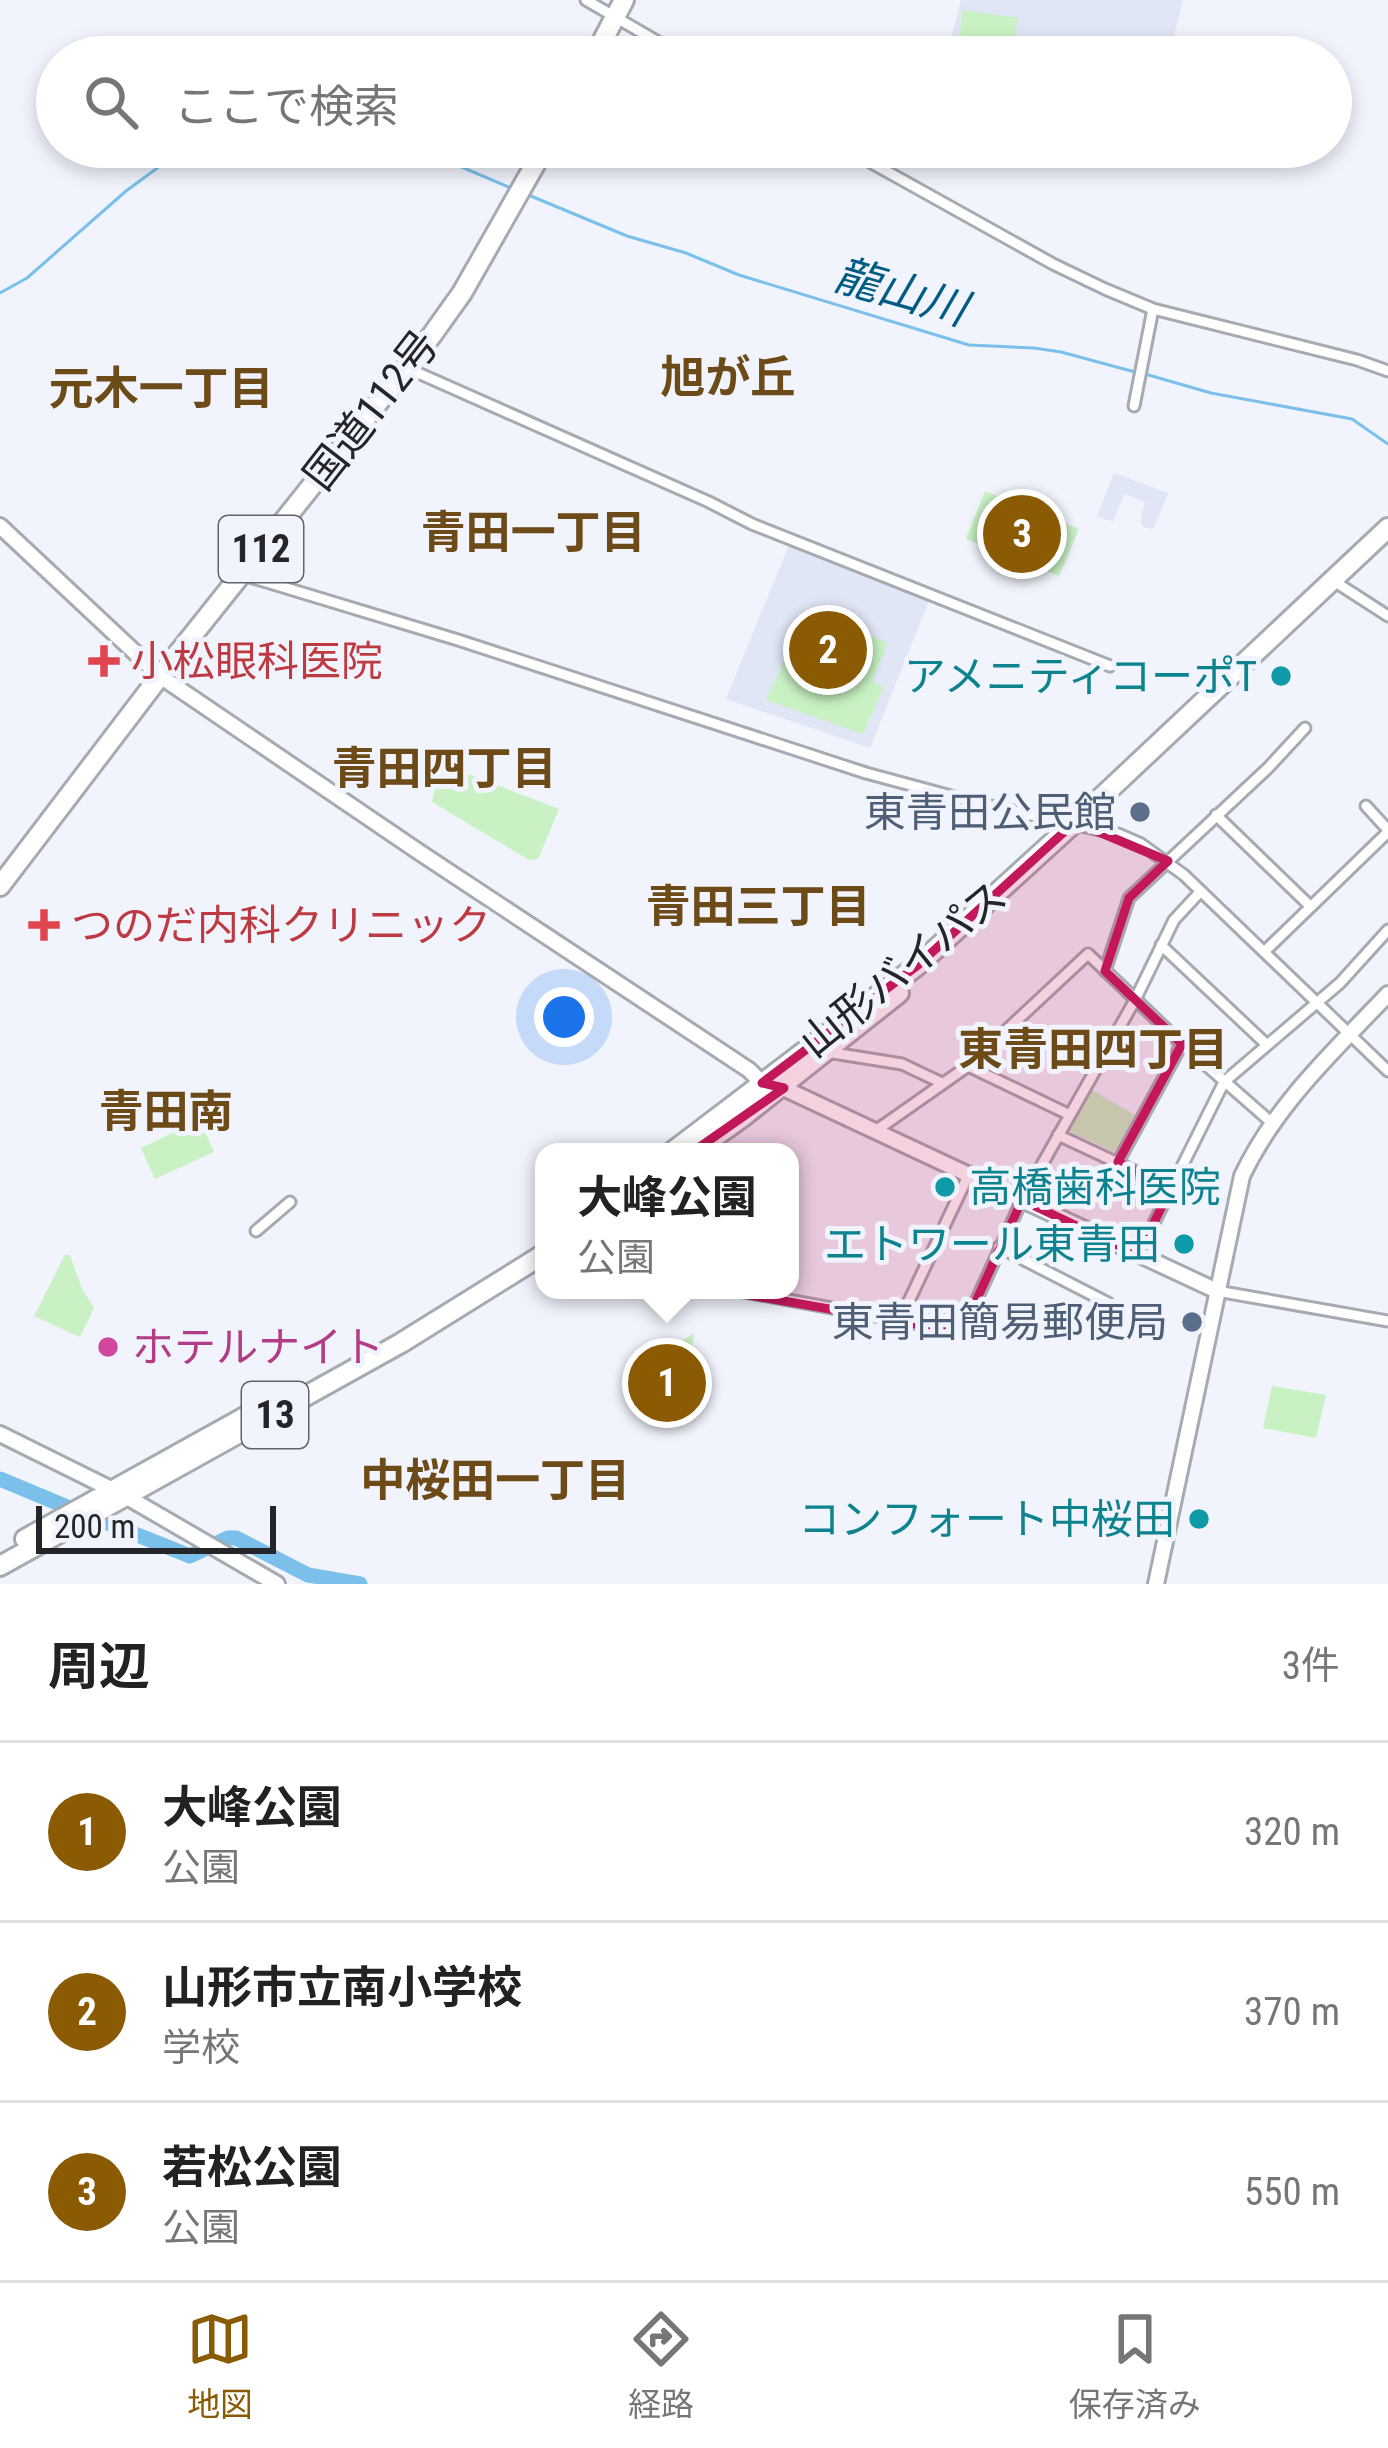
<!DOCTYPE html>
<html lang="ja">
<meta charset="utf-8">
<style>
body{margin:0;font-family:"Roboto Condensed","Noto Sans JP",sans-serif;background:#f2f2f2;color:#222}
.scale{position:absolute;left:36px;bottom:30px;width:240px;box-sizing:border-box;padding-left:12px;border:6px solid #242528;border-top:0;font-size:33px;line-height:42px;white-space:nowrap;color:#242528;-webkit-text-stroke:9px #f1f4fd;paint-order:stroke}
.you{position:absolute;left:564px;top:1017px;width:42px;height:42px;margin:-30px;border:9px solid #fff;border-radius:50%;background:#1a73e8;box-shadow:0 0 0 18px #1a73e833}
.badge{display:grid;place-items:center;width:78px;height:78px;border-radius:50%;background:#8b5b03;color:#fff;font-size:39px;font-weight:700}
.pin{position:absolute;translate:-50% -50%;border:6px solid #fff;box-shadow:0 3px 12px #0006}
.popup{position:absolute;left:535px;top:1143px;width:264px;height:156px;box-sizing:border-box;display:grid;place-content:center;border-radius:24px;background:#fff;filter:drop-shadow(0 3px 9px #0005);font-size:39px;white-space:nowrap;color:#767676}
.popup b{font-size:45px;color:#222}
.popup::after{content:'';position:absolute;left:50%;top:100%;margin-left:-24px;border:24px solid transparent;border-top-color:#fff}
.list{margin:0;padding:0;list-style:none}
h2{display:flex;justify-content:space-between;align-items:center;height:156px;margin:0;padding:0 48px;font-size:51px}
h2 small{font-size:39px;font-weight:400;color:#767676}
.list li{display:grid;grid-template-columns:78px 1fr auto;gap:36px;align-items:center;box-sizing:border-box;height:180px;padding:0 48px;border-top:3px solid #e0e0e0}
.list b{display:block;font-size:45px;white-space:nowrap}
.list p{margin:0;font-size:39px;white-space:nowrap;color:#767676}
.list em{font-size:39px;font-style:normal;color:#767676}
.icon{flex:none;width:66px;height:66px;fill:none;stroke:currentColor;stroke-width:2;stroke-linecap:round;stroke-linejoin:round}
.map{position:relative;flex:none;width:1388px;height:1584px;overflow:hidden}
.search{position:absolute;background:#fff;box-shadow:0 6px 18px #0003;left:36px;right:36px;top:36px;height:132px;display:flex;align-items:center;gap:30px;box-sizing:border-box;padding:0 42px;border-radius:66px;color:#767676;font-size:45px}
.sheet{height:696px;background:#fff}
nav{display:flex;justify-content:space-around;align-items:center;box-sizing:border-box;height:168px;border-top:3px solid #e0e0e0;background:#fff;font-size:33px;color:#767676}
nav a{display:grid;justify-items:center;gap:6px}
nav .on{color:#8b5b03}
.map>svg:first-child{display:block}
</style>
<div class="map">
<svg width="1388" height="1584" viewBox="0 0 1388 1584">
<rect width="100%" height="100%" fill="#f1f4fd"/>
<!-- built -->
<path fill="#e0e6f5" d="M961,0H1183L1169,57H946Z
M1117,474L1168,493L1153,529L1144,528L1140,522L1145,502L1124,494L1113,522L1097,516L1113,475Z
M789,545L929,601L870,748L726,699Z"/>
<!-- green -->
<path fill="#c9f1c3" d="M963,10L1018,18L1012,57H956Z
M985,491L1079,529L1059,576L966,539Z
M808,610L888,643L872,681L884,687L863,734L766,700Z
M440,763L559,809L538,859L529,860L432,802Z
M1092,1090L1135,1115L1114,1152L1068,1131Z
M200,1120L214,1152L155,1179L141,1148Z
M65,1255H70L82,1289L94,1308L80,1337L34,1316Z
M694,1333L685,1398L665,1410L638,1368Z
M1272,1386L1326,1395L1316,1438L1263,1428Z"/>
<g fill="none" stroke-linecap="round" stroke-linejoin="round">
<!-- stream -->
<path stroke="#7ac0ea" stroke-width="3" d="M409,147L424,151L511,188
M526,194L627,236L686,253L739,275L969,345L1034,348L1061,352L1135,372
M0,293L27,278L126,191L186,147
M1145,374L1211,393L1352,419L1388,444"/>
<!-- river -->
<path stroke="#7ac0ea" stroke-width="15" d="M0,1479L67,1507
M85,1514L190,1556L228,1538H236L308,1575L360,1584"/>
<defs>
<path id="street" d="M586,0L684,57
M843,147L1053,264L1105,289L1153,309L1357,360L1388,371
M407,368L709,502L752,524L1110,666
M1134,406L1153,309
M240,574L458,640L866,773L977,803L1118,834L1141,844L1184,875L1388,1071
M1340,585L1388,616
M1366,806L1388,830
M1216,815L1310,906
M1161,945L1266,1044
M1264,952L1388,832
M1105,971L1129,898L1268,768L1305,728
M827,1052L902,1064L942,1083
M968,1066L1070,1115
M874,1132L968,1066L1088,954L1182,1044L1271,1122
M1058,1135L1171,1188
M1118,1162L1182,1044
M256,1231L290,1202
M999,1247L1108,1303
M1138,1255L1224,1082L1340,983L1388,930
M734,1290L962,1332L1022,1200L1135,1000L1174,920L1201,891
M1217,1291L1388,1321
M900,1320L968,1176"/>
<path id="secondary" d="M0,526L160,676L419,852L749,1070L762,1083L781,1087L1217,1291
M0,1434L127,1497L277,1584
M1156,1584L1242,1176C1276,1104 1334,1051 1388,994"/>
<path id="highway" d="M594,57L624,0
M0,886L160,676L432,335L462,293L545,147
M672,1152L918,965L1075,822L1388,528
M694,1152L744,1116L899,993
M25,1539L279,1398
M0,1566L401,1343L544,1254"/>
</defs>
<!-- street casing -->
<use href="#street" stroke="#a6aab1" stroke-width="15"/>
<!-- secondary casing -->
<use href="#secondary" stroke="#a6aab1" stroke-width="20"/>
<!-- highway casing -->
<use href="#highway" stroke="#a6aab1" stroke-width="24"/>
<!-- street -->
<use href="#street" stroke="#fff" stroke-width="9"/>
<!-- secondary -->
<use href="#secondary" stroke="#fff" stroke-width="14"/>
<!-- highway -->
<use href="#highway" stroke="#fff" stroke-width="18"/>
</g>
<!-- marked area -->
<path fill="#c2185b" fill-opacity="0.2" stroke="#c2185b" stroke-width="9" stroke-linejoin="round" d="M1075,822L1168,861L1129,898L1105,971L1182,1044L1118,1162L1171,1188L1138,1255L1022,1200L962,1332L605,1270L561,1244L784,1088L762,1083L918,965Z"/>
<!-- markers -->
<g fill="#e0444e" stroke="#f1f4fd" stroke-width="4.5">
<path d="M98 643h12v12h12v12h-12v12h-12v-12h-12v-12h12z"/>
<path d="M38 907h12v12h12v12h-12v12h-12v-12h-12v-12h12z"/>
</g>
<g fill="#0f9aa8" stroke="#f1f4fd" stroke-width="4.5">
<circle cx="1281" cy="676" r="12"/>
<circle cx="945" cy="1187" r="12"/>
<circle cx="1184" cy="1244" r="12"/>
<circle cx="1199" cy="1519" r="12"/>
</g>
<g fill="#5c6f8a" stroke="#f1f4fd" stroke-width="4.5">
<circle cx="1140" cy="812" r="12"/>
<circle cx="1192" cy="1322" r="12"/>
</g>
<circle fill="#d1479c" stroke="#f1f4fd" stroke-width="4.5" cx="108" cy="1347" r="12"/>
<g text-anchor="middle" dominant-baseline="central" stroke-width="10" stroke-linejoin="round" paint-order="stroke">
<!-- shield labels -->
<g fill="#f1f4fd" stroke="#626368" stroke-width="3">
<rect x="219" y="516" width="84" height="66" rx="9"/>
<rect x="242" y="1382" width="66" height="66" rx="9"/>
</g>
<g font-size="39" font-weight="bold" fill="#242528">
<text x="261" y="549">112</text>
<text x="275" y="1415">13</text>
</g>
<!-- street labels -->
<g font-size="42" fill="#242528" stroke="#f1f4fd">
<text transform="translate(371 410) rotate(-52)">国道112号</text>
<text transform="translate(903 969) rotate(-39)">山形バイパス</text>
</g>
<!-- health labels -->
<g font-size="42" fill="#be3a42" stroke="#f1f4fd" text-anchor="start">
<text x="131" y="661">小松眼科医院</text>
<text x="71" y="925">つのだ内科クリニック</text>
</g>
<!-- culture labels -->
<g font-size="42" fill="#0d838f" stroke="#f1f4fd" text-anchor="end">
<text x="1257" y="676">アメニティコーポT</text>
<text x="969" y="1187" text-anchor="start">高橋歯科医院</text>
<text x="1160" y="1244">エトワール東青田</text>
<text x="1175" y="1519">コンフォート中桜田</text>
</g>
<!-- service labels -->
<g font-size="42" fill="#4e5e75" stroke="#f1f4fd" text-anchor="end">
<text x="1116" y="812">東青田公民館</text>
<text x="1168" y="1322">東青田簡易郵便局</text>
</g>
<!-- hotel labels -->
<g font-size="42" fill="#b23c85" stroke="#f1f4fd" text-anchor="start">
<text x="132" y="1347">ホテルナイト</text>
</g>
<!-- water labels -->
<g font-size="45" font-style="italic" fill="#005c84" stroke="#f1f4fd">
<text transform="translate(901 292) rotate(16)">龍山川</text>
</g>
<!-- neighbourhood labels -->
<g font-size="45" font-weight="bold" fill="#6d4b18" stroke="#f1f4fd">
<text x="728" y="377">旭が丘</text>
<text x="161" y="388">元木一丁目</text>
<text x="533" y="532">青田一丁目</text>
<text x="444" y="768">青田四丁目</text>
<text x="758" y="906">青田三丁目</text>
<text x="1093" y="1049">東青田四丁目</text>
<text x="166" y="1111">青田南</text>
<text x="495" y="1480">中桜田一丁目</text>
</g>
</g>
</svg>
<div class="scale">200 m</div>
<div class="you"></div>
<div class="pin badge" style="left:667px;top:1383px">1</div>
<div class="popup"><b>大峰公園</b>公園</div>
<div class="pin badge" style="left:828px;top:650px">2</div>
<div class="pin badge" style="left:1022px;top:534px">3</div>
<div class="search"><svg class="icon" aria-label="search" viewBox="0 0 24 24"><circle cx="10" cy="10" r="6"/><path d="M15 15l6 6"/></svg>ここで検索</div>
</div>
<section class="sheet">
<h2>周辺<small>3件</small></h2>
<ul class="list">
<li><span class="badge">1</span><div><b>大峰公園</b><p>公園</p></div><em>320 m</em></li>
<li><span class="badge">2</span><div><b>山形市立南小学校</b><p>学校</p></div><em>370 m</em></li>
<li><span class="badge">3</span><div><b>若松公園</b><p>公園</p></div><em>550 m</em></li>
</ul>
</section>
<nav>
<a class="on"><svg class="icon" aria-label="map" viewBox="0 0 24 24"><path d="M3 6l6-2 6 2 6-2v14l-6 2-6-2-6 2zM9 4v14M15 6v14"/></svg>地図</a>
<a><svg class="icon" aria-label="directions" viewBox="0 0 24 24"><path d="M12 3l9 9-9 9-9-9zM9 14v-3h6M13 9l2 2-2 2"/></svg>経路</a>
<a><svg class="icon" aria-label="saved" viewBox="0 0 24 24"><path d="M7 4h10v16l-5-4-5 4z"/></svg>保存済み</a>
</nav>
